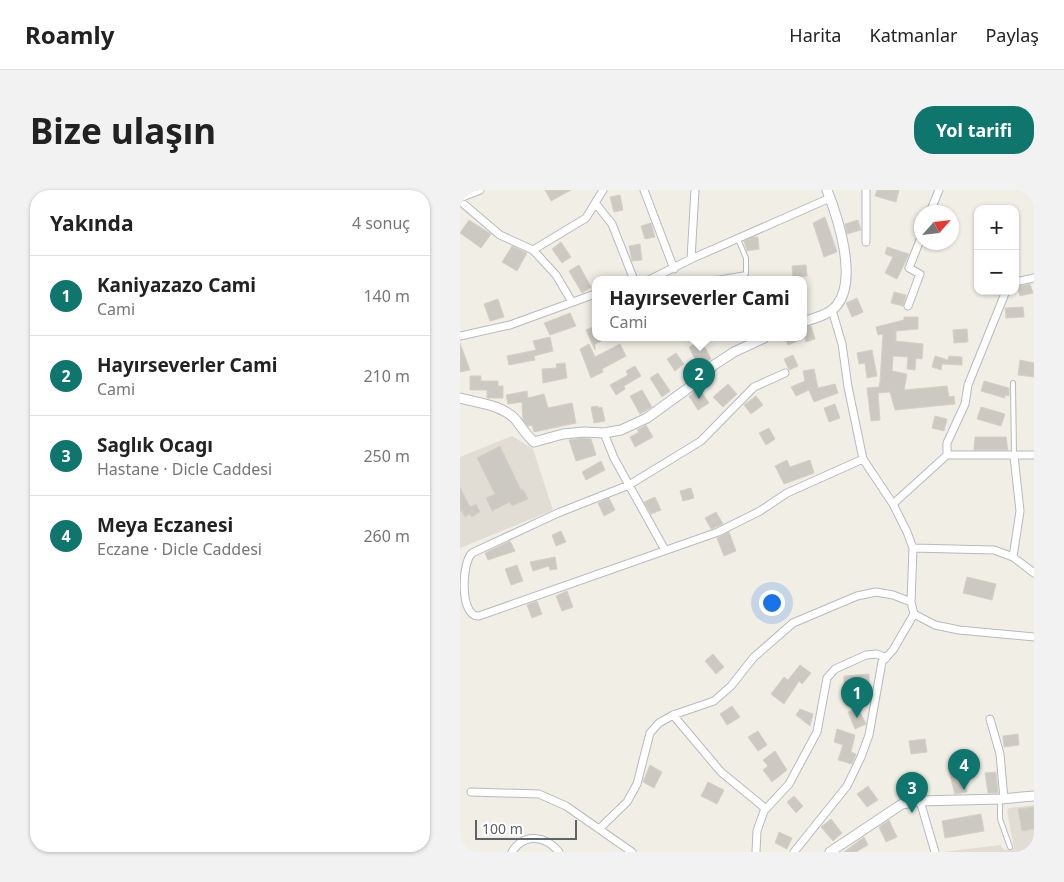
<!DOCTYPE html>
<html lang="tr">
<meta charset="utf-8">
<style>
body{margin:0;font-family:"Noto Sans",sans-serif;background:#f2f2f2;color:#222}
.controls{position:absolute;right:15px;top:15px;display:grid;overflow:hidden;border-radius:10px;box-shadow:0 1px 4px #0004}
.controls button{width:45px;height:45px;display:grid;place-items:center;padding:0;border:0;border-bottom:1px solid #e0e0e0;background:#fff;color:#222;font:25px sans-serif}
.compass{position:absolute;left:454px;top:15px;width:45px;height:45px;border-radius:50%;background:#fff;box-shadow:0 1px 4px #0004;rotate:63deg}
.scale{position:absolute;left:15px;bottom:12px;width:102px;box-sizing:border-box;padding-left:5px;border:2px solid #5d6368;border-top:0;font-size:14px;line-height:18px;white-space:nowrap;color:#5d6368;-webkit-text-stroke:4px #fff;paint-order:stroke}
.you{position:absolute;left:311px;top:412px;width:18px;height:18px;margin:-12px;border:4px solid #fff;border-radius:50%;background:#1a73e8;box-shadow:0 0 0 8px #1a73e833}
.badge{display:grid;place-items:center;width:32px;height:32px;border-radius:50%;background:#0f766e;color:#fff;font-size:16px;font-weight:700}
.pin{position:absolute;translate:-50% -41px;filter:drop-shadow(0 1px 2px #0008)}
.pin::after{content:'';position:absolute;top:26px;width:18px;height:15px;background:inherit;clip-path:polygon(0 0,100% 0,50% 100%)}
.popup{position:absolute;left:132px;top:86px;width:215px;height:65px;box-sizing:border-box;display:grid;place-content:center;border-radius:10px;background:#fff;filter:drop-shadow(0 1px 4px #0005);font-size:16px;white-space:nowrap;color:#767676}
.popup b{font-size:19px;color:#222}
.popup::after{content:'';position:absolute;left:50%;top:100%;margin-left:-10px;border:10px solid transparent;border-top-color:#fff}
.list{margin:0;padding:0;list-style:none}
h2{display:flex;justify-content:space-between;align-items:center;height:65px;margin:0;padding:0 20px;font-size:21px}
h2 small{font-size:16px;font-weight:400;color:#767676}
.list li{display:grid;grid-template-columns:32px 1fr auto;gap:15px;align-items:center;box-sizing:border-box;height:80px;padding:0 20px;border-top:1px solid #e0e0e0}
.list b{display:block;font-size:19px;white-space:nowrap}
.list p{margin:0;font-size:16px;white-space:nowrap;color:#767676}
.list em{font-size:16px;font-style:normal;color:#767676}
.map{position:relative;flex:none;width:574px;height:662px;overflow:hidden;border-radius:20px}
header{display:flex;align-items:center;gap:30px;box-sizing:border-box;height:70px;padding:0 25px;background:#fff;border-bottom:1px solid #e0e0e0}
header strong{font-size:24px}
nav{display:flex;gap:28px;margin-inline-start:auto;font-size:18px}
.intro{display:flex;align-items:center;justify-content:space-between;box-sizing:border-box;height:120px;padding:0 30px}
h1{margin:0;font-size:35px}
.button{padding:12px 22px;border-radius:20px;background:#0f766e;color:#fff;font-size:18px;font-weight:700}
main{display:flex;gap:30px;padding:0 30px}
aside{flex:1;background:#fff;border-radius:20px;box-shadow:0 1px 4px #0004}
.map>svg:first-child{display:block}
</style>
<header>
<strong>Roamly</strong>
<nav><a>Harita</a><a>Katmanlar</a><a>Paylaş</a></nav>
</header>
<div class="intro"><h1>Bize ulaşın</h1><a class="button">Yol tarifi</a></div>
<main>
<aside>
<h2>Yakında<small>4 sonuç</small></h2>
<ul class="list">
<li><span class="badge">1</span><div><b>Kaniyazazo Cami</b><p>Cami</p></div><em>140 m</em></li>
<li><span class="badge">2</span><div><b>Hayırseverler Cami</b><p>Cami</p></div><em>210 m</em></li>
<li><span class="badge">3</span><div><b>Saglık Ocagı</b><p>Hastane · Dicle Caddesi</p></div><em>250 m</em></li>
<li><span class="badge">4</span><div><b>Meya Eczanesi</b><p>Eczane · Dicle Caddesi</p></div><em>260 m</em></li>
</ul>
</aside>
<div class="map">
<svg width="574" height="662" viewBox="0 0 574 662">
<rect width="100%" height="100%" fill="#f1eee6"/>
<!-- education -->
<path fill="#e1ddd5" d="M52,246L73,259L93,320L0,358V267Z
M574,615V662H483L540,655L545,660L554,658L547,621L549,618Z"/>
<!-- building -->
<path fill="#ccc9c3" stroke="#d7cfc3" d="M85,0H111L91,11Z
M417,0H439L436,12L415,6Z
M160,5L163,20L154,22L150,7Z
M365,27L377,62L364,67L353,33Z
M9,30L31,44L21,58L0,43Z
M398,30L401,40L387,44L385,34Z
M191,33L195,47L185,49L181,36Z
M293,47H298L299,59L287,61L284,51Z
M101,52L111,67L102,73L92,59Z
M180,54L182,70L172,71L169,56Z
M52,56L67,63L57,81L42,72Z
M427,57L449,64L437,89L425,83L433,67L425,64Z
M119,75L131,97L122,103L109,81Z
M346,75L347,86L333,87L332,76Z
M570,94L573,103L560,106L557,97Z
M434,102L446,105L443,116L431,113Z
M397,108L403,122L392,127L386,113Z
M38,109L44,127L30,131L24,114Z
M563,117L564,127L546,128L545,118Z
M110,123L116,136L90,145L84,133Z
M444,127H458V139L436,141V151L463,154L462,169L456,168L455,180L447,179L448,167L433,166L432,181L447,184L444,200L487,196L489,207L494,206L495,214L435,220L430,202L418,203L420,230L411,231L407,198L419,197L420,192L423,144L418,145L416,137L444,130Z
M135,136V148H148L135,154V160L126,140Z
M351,136L355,149L346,152L345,148L328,155L325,148H343V138Z
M507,139L508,152L494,153L493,140Z
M90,147L93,161L74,166L75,170L49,175L47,166L76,160L73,151Z
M241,150L251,169L238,175L229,157Z
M0,153L10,180L0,182Z
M129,154L135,167L160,154L166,166L142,179L143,182L131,188L120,159Z
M412,160L417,186L407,188L405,173L399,174L397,163Z
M216,163L224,174L215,181L207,169Z
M333,165L338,176L329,180L324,169Z
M475,166L488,170L489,166L502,167V175L482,174L481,180L472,177Z
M560,170L574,173V187L558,185Z
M105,173L107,188L83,193L82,179L97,178L96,174Z
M175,176L181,186L164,196L165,199L156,205L150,195L168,185L166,181Z
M354,179L358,198L375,194L378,203L354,212L349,200L336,206L331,197L345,191L343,181Z
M198,183L210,201L202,207L190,188Z
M10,186H21V191H38V196H43V208H27V200H10Z
M524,191L549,198V206L545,205V208L521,201Z
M268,194L277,204L263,217L253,207Z
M239,198L249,213L238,220L229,206Z
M182,200L192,217L180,224L170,206Z
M67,201L68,208L84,204L88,218L112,213L116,233L74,242L72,235L68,236L63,230L62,212L48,214L46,205Z
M296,206L303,215L291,224L284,215Z
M375,214L380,228L369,232L364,218Z
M138,216V218L142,217L145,231L134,233L131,217Z
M521,217L545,224L541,236L517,229Z
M475,226L487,229L484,241L472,238Z
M186,235L193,247L175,257L170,247L179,242L177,240Z
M309,238L315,249L306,255L299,243Z
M515,247H546L548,260H514Z
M124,248L131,249L136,265L116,271L109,250Z
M40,256L61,300L63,299L68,309L52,316L50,312L32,321L26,308L35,304L17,268Z
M327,270L330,277L350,270L354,283L324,294L315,276Z
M141,271L145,280L126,290L122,282Z
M0,297L10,317L16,314L20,322L12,327L10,324L5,327L2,321L0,322Z
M231,298L234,308L223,311L220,301Z
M195,307L201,320L191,324L184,312Z
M149,308L155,320L144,326L138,313Z
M256,322L263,334L251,339L245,328Z
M101,341L106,352L96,356L92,345Z
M269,342L276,361L264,366L257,348Z
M50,351L55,361L28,370L25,363Z
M95,367L97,379L90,380L89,376L73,381L70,372Z
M57,375L63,391L51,395L45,379Z
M507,387L536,394L532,410L503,403Z
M107,401L113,417L102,421L96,406Z
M77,411L82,424L72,428L67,415Z
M253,464L264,477L256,484L245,471Z
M340,475L351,483L342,494L339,491L324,514L311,504L324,487L328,490Z
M409,484V494H384V486Z
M272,516L280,527L267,535L260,524Z
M398,518L406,534L395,539L388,522Z
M340,519L353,524L350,536L336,525Z
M377,539L395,545L391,562L396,564L392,574L378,570L383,555L374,552Z
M298,541L307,555L298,561L288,547Z
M558,544L559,555L544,557L543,546Z
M465,549L467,562L451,564L449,551Z
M315,561L327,580L312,592L303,580L308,576L303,570Z
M190,575L202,582L194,598L183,592Z
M500,575L507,602L495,604L488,578Z
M536,582L538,603H528L525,583Z
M248,592L264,600L257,614L241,606Z
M408,596L418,610L407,617L397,604Z
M334,606L343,616L336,623L327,612Z
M574,617V639L562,641L558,619Z
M521,624L524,641L485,648L482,631Z
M371,629L382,643L373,651L361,637Z
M429,630L437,647L426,652L419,637Z
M319,642L332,648L327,659L315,653Z
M404,647L408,655L396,662H384Z"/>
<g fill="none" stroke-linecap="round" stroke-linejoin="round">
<defs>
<path id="service" d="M251,90L286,84V68L278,49
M553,193L554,266
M540,609V629L550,657"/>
<path id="minor" d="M184,0L214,79
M406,0V52
M0,8L20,0
M0,11L40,45L73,60L96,85L112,112
M136,14L152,34L174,90
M470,22L479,0
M73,60L126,28L143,0
M231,69L235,0
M189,90L231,69L370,8
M555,92L574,88
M448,116L460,84L449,78L462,45
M372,120L382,154L388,197L403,269L433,314L447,342L453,358L451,412L454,424L475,435L499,440L574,447
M0,146L50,135L135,104
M325,183L294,197L241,251L169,295L98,323L12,363C1,374 0,428 19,426L258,342L300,321L327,303L403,269
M144,243L154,268L205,360
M487,265H574
M433,314L487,265V253L505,214L508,195L546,101
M453,358L534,360L553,367L574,383
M553,367L560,321L554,266
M213,525L261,582L306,619
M530,529L540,564L544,609
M11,602L79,604L106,616L172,662
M460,611L475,662
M139,639L167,612L177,594L190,543L199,533L213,525L254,511L271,496L294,467L333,433L397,406L416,402L433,405L451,412
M52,662C64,642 86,646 99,662
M296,662L297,641L304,621L329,594L357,542L367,488L375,479L406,465L417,464L426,468
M334,662L387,596L401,567L409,545L422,472L433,460L454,424"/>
<path id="tertiary" d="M343,132C354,128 369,125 377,115C398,89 378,28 367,0
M0,208C18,213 43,215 56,230C62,238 66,245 74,252L103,244L124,242L144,243L161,240L187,228L238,191L254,175L274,162L304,148
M370,662L442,614L460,611L540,609L574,606"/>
</defs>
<!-- service casing -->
<use href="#service" stroke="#b6babe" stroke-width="6"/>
<!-- minor casing -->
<use href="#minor" stroke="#b6babe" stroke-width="9"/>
<!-- tertiary casing -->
<use href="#tertiary" stroke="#b6babe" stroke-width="11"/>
<!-- service -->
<use href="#service" stroke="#fff" stroke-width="4"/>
<!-- minor -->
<use href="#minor" stroke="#fff" stroke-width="7"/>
<!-- tertiary -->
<use href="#tertiary" stroke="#fff" stroke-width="9"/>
</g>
</svg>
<div class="controls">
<button>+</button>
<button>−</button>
</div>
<svg class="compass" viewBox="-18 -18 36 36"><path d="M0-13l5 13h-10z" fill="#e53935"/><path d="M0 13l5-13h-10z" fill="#767676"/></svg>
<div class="scale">100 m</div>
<div class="you"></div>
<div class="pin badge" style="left:397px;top:528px">1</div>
<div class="pin badge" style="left:239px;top:209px">2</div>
<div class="popup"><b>Hayırseverler Cami</b>Cami</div>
<div class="pin badge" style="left:452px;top:623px">3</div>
<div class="pin badge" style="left:504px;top:600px">4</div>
</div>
</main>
